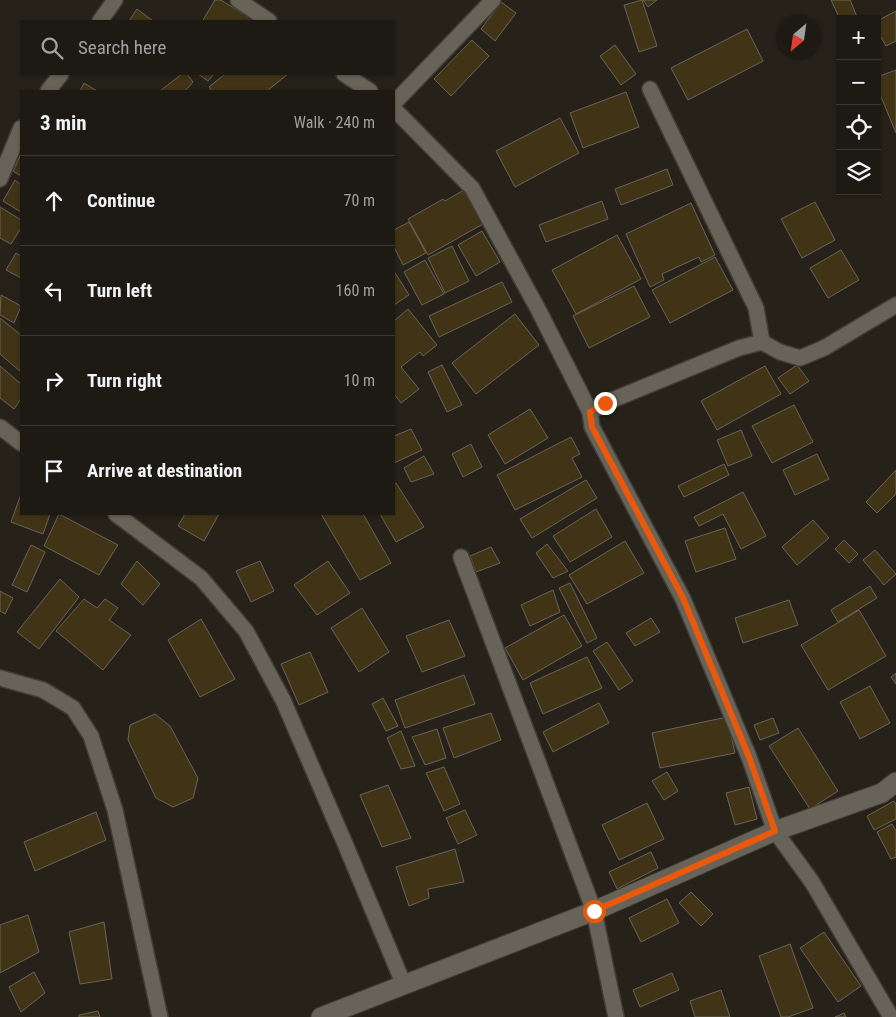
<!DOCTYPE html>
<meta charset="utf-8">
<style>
body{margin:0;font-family:"Roboto Condensed",sans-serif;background:#25231c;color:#f1f3f6}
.controls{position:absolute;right:15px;top:15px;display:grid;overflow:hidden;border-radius:0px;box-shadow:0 1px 4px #0004}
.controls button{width:45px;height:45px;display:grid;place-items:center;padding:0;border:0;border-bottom:1px solid #3a3833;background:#1c1a13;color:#f1f3f6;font:25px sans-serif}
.compass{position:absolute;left:776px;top:15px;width:45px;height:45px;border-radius:50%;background:#1c1a13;box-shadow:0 1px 4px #0004;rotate:209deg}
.stop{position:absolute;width:15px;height:15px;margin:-11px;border:4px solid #ea580c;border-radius:50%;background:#fff}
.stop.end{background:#ea580c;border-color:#fff;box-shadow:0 1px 5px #0008}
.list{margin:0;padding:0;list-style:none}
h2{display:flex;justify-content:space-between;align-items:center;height:65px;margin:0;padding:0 20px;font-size:21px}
h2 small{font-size:16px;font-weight:400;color:#a0a1a0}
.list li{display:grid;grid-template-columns:32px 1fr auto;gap:15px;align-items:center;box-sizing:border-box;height:90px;padding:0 20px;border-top:1px solid #3a3833}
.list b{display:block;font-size:19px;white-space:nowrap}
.list em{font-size:16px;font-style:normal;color:#a0a1a0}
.icon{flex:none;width:28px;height:28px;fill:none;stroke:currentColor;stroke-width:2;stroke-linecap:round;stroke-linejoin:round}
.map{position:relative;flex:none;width:896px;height:1017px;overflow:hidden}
.search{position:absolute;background:#1c1a13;box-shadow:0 1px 4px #0004;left:20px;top:20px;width:375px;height:55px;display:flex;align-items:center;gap:12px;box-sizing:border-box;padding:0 18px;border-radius:0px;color:#a0a1a0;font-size:19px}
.panel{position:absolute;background:#1c1a13;box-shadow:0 1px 4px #0004;left:20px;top:90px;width:375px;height:425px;border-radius:0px}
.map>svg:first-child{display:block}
</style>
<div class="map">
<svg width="896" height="1017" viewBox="0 0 896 1017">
<rect width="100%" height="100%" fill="#262219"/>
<!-- building -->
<path fill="#413416" stroke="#696459" d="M215,0H221L255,21H204L203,20Z
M642,0L657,46L639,52L624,5Z
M643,0H657L648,7Z
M831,0H850L858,19H840Z
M501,2L516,13L495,41L481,29Z
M137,9L153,21H129Z
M896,11V41L886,46L877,30V21Z
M747,29L763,61L688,100L671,68Z
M472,40L489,56L451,96L434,79Z
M615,45L636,74L621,85L600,56Z
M896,70V133L877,87V77Z
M182,74H187L193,82L185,91H160Z
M198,74H214L208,81Z
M225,74H288L267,91H212L209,87Z
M84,83L97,91H80Z
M626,92L639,127L583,148L570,113Z
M560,118L579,153L515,187L496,151Z
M21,154V176L13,171Z
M667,169L673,185L621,205L615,189Z
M15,180L21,185V212L3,201Z
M464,190L483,224L428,255L408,219L443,199L445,201Z
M602,201L608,219L546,242L539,225Z
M815,202L835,240L802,258L781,219Z
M691,203L715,255L701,262L699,257L662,274L664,280L650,287L626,234Z
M0,207L21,220V228L11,244L0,238Z
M409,222L426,253L403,265L394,247V230Z
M482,231L500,262L476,276L458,245Z
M617,235L641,279L576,314L552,270Z
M452,246L469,281L445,293L428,258Z
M841,250L859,280L828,298L810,268Z
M16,253L21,256V278L6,270Z
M715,257L733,290L670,323L652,290Z
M425,260L444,294L422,305L404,272Z
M394,271L409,295L394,305Z
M502,282L512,302L439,337L429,316Z
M634,286L650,317L589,348L573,316Z
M1,295L21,306L14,323L0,315Z
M408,309L437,345L423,356L420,352L401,367L419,389L401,403L394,394V321Z
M515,314L539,345L476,394L452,363Z
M0,318L21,335V372L0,354Z
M442,365L462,405L447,412L428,372Z
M797,365L809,381L790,394L778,378Z
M0,366L21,384V399L14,409L0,398Z
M765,366L781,394L717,430L701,401Z
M794,405L813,442L772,463L752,426Z
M530,409L548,438L505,464L488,435Z
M411,429L422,450L394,463V436Z
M741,430L752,456L728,466L717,440Z
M571,437L580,454L572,458L582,477L515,510L497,475Z
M471,444L482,467L463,477L452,454Z
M817,454L829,479L795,495L783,470Z
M424,456L434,474L411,482L404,468Z
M724,464L729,475L684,497L678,486Z
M896,470V494L877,513L866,502Z
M586,480L597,498L532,538L520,519Z
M396,483L424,527L396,542L380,514H394V484Z
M743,492L766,536L741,549L723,514L699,526L694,517Z
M21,494V514H50L43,534L11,522Z
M596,509L612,537L570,562L553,536Z
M59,514L118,545L99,575L44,546Z
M185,514H219L204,541L178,526Z
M321,514H363L391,563L360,580Z
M813,520L829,538L797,565L782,547Z
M725,528L736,559L696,572L685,541Z
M844,540L858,554L849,563L835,549Z
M625,541L644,573L587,604L569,575Z
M547,544L568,571L553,578L536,553Z
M31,545L45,552L27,592L12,585Z
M491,547L500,563L476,572L470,556Z
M875,550L896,574L884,585L863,560Z
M137,561L160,584L143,605L121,584Z
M260,561L274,591L251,602L236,571Z
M328,561L350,593L317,615L294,585Z
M60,579L79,597L39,649L17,632Z
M570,583L597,638L587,643L559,588Z
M870,586L877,598L838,622L831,610Z
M553,590L560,612L530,626L521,605Z
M0,591L13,598L5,614L0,611Z
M84,599L97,608L105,599L118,608L109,620L131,635L103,670L56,631Z
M789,600L798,625L743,643L735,618Z
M362,608L389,652L359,672L331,628Z
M859,610L886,656L828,690L801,645Z
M564,615L582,646L523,680L505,648Z
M651,618L660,632L635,646L626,633Z
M201,619L235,679L200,697L168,640Z
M449,620L465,656L422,672L406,636Z
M607,642L633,681L619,690L593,651Z
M310,652L328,692L299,705L281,664Z
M587,657L602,688L543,714L530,683Z
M896,673V684L891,677Z
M464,675L475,704L405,728L395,700Z
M870,686L890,723L860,739L840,702Z
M383,698L398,726L386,731L372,704Z
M599,703L609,723L553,752L543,732Z
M491,713L501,740L454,758L443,728Z
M155,714L170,726L198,778L193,798L173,807L156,798L128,740L130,725Z
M727,717L735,753L660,768L652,733Z
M773,718L779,733L760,740L754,725Z
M798,728L838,791L810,809L769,746Z
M437,729L446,758L425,765L412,737Z
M401,731L415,766L401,769L387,738Z
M444,767L460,804L444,811L426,773Z
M667,772L678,791L664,800L652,781Z
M388,785L411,838L382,847L360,795Z
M749,787L757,819L735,825L726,793Z
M894,801L896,805V819L874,830L867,816Z
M647,803L664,839L619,860L602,825Z
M465,810L477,835L458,844L446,818Z
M96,812L106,840L35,871L24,842Z
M892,824L896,831V857L891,859L877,832Z
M455,849L464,882L428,889L429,898L409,906L396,867Z
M651,852L658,868L617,889L609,872Z
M691,892L713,914L701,926L679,903Z
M667,899L679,923L641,942L629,918Z
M28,915L39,952L0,973V925Z
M104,922L112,979L80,984L69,932Z
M824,932L861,986L838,1002L800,948Z
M790,944L813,1008L788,1017H781L759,956Z
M34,972L45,993L21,1012L9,987Z
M672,973L679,990L640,1007L633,990Z
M721,990L730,1017H695L690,1001Z
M98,1011L100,1017H79V1015Z
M844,1013L846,1017H835Z"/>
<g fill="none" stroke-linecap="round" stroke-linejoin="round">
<defs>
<path id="minor" d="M238,0L269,21
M100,21L115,0
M344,74L370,91
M650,89L756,308L762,342
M48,91L61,74
M394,103L493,0
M394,109L472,188L539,311L590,412L592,427L683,599L749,757L775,831L812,882L891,1017
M0,179L21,128
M590,412L605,403L739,348L762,342L780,352L800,358L824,348L896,305
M0,427L21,443
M116,514L201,578L246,631L283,700L346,846L404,985
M461,557L594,911L616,1017
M0,678L43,690L73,708L91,736L115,810L160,1017"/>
<path id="tertiary" d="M321,1017L594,911L775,831L882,793L896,782"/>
</defs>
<!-- minor casing -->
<use href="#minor" stroke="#403d36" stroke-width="18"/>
<!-- tertiary casing -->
<use href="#tertiary" stroke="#403d36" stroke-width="21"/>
<!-- minor -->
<use href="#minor" stroke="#686359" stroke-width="15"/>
<!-- tertiary -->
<use href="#tertiary" stroke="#686359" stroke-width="19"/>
</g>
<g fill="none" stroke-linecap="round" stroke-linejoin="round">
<!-- route -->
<path stroke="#ea580c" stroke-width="6" d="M594,911L775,831L749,757L683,598L592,427L590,412L605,403"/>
</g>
</svg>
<div class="controls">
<button>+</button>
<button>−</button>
<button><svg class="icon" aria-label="locate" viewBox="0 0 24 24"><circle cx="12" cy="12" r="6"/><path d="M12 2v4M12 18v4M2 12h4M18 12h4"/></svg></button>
<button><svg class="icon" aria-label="layers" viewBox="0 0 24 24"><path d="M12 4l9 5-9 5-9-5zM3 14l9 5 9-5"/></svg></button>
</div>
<svg class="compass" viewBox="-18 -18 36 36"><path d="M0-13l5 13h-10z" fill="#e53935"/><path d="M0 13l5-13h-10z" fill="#a0a1a0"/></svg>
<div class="stop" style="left:594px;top:911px"></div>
<div class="stop end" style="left:605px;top:403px"></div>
<div class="search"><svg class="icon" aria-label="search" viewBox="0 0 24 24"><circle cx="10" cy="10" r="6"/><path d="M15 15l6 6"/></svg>Search here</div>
<section class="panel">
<h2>3 min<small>Walk · 240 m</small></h2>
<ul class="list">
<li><svg class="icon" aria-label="ahead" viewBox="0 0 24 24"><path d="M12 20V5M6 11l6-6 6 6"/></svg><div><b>Continue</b></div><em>70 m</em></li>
<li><svg class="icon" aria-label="left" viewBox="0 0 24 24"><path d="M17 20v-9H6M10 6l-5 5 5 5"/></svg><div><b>Turn left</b></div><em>160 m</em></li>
<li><svg class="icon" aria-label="right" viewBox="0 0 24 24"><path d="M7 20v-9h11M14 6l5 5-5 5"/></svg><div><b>Turn right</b></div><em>10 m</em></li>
<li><svg class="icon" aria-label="arrive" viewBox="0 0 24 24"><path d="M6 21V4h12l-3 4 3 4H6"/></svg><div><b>Arrive at destination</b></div></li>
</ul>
</section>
</div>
